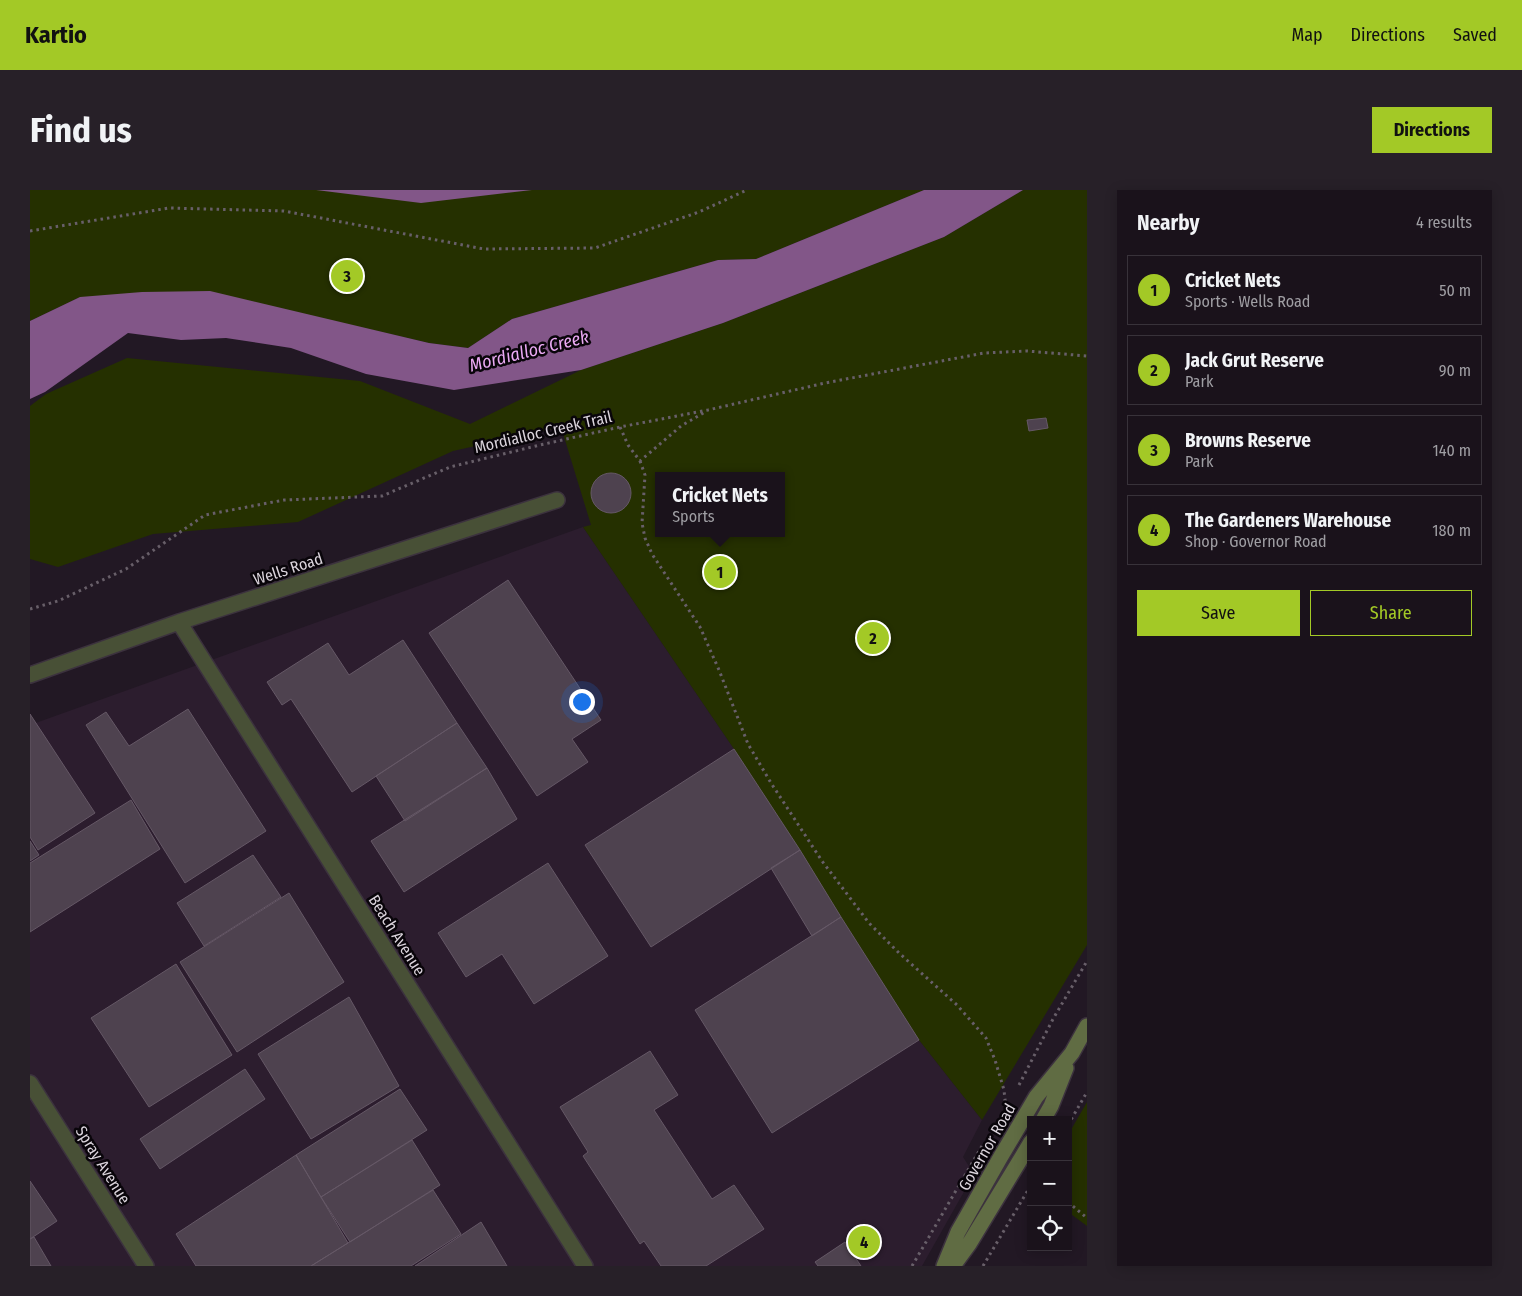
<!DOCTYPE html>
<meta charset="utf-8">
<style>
body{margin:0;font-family:"Fira Sans Condensed",sans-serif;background:#272028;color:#f1f3f6}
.controls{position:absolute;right:15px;bottom:15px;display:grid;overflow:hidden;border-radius:0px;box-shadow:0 2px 12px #0003}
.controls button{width:45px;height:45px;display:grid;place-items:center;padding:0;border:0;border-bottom:1px solid #38323a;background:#1a121b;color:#f1f3f6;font:25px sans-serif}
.you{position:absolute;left:551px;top:511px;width:18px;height:18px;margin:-12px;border:4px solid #fff;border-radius:50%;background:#1a73e8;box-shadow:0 0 0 8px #1a73e833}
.badge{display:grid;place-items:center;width:32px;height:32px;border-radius:50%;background:#a3c926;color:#111;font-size:16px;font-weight:700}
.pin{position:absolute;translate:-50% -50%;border:2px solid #fff;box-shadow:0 1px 5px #0006}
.popup{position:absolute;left:625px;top:282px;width:130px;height:65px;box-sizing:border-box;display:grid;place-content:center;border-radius:0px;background:#1a121b;filter:drop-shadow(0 1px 4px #0005);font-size:16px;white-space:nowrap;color:#9f9ea3}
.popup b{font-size:19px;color:#f1f3f6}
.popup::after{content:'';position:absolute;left:50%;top:100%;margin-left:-10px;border:10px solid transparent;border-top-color:#1a121b}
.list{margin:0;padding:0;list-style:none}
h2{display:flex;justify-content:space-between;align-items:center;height:65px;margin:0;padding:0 20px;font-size:21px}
h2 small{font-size:16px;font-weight:400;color:#9f9ea3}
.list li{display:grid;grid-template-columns:32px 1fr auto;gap:15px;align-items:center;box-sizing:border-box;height:70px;margin:0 10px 10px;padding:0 10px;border:1px solid #38323a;border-radius:0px}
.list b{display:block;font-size:19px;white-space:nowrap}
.list p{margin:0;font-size:16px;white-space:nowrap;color:#9f9ea3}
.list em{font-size:16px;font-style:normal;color:#9f9ea3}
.actions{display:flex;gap:10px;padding:15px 20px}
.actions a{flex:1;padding:11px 0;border:1px solid #a3c926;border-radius:0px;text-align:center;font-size:18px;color:#a3c926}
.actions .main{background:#a3c926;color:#111}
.icon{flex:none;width:28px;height:28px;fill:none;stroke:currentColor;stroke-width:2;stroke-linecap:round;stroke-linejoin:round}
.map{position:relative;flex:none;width:1057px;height:1076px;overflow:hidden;border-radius:0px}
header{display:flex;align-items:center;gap:30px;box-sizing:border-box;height:70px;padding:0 25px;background:#a3c926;color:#111}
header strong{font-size:24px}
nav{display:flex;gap:28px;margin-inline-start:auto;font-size:18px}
.intro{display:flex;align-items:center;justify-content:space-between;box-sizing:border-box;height:120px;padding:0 30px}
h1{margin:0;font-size:35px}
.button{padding:12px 22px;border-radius:0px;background:#a3c926;color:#111;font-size:18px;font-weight:700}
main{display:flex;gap:30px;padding:0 30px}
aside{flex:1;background:#1a121b;border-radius:0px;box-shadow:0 2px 12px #0003}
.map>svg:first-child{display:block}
</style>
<header>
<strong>Kartio</strong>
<nav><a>Map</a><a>Directions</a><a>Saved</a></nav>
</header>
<div class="intro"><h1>Find us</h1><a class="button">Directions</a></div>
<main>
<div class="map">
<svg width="1057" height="1076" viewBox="0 0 1057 1076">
<rect width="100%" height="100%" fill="#221824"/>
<!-- built -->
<path fill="#2c1d2e" d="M553,337L704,559L889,850L952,930L933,967L944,984L892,1076H0V535Z"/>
<!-- green -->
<path fill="#253000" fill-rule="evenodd" d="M0,0H894L726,69L688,70L482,129L438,158L399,153L304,131L50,107L0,131Z
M993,0H1057V755L952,930L889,850L704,559L553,337L561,335L531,237L423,261L268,332L123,344L28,377L0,369V216L16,204L97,168L330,191L440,234L551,180L693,133L914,47ZM629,286H751V343H629Z
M1057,912V1036L1038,1022V945Z"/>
<!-- water -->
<path fill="#825688" d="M286,0H502L391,13Z
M894,0H993L914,47L693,133L551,180L424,200L336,184L261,158L196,148L151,150L98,143L15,202L0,209V131L50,107L112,102L180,101L399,153L438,158L482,129L688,70L726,69Z"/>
<!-- building -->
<path fill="#4e424f" stroke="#655866" d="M1016,228L1018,238L999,241L997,230Z
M561 303a20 20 0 1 1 40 0a20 20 0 1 1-40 0Z
M478,390L571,530L542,549L558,572L507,606L399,443Z
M373,450L427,533L322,602L261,509L252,515L237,492L298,453L319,485Z
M158,519L236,641L155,693L56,535L76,522L99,556Z
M0,524L65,623L8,660L0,647Z
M427,533L457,578L375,631L346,586Z
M704,559L770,660L621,757L555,655Z
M457,578L487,629L374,702L341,651Z
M101,610L130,659L0,742V673Z
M0,651L9,665L0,671Z
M770,660L811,727L782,746L741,678Z
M223,665L251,707L174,756L147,713Z
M518,673L578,766L504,814L472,764L436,787L408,743Z
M259,703L314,792L207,862L150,772Z
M811,727L889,850L742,943L665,820Z
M146,774L202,865L119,917L61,828Z
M319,807L369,896L281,949L228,864Z
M620,861L648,905L624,920L682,1009L704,995L734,1039L676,1076H631L614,1051L610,1054L553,966L558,962L530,917Z
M215,879L235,909L130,979L110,949Z
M370,899L397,940L291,1007L266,965Z
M382,950L410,995L320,1052L291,1007Z
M266,965L318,1053L281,1076H166L146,1044Z
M0,991L27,1031L0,1049Z
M403,1000L431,1044L381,1076H281Z
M451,1032L477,1076H385Z
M4,1047L21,1076H0V1049Z
M815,1052L831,1076H788L785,1072Z"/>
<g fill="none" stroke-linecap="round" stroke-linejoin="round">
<defs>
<path id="street" d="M149,432L555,1076
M0,485L149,432L527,310
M0,893L116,1076"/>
<path id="secondary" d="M1013,930L1021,916L1036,878
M914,1076L928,1042L970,968L1006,907L1042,863L1057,836
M923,1076L939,1054L1001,952"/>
</defs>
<!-- street casing -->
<use href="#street" stroke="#3c323e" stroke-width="18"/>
<!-- secondary casing -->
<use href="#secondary" stroke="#3c323e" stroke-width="18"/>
<!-- path -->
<path stroke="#685f69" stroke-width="3" stroke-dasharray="2.5 4" stroke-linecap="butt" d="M0,41L139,18L254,21L454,59L565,58L669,22L717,0
M590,237L598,255L610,271L651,236L675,222
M610,271L615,285L612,333L615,348L622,364L670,437L689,480L718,554L741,593L792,671L839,733L869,763L927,815L956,848L965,870L974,900L976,919
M0,419L28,411L96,379L175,325L254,310L352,306L420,277L510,255L590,237L678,220L795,193L954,163L997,161L1057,166
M989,895L1023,829L1057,771
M1038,935L1057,902
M1038,1012L1057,1028
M882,1076L952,956
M953,1076L1001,995"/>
<!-- street -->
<use href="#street" stroke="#485036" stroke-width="15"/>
<!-- secondary -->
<use href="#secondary" stroke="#606c43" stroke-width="15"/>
</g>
<g text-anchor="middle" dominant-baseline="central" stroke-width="5" stroke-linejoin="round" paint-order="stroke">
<!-- street labels -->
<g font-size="16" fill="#dbd4dc" stroke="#09050a">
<text transform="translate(513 242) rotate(-13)">Mordialloc Creek Trail</text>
<text transform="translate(258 379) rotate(-18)">Wells Road</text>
<text transform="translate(367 745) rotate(58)">Beach Avenue</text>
<text transform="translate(957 957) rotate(-60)">Governor Road</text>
<text transform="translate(73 975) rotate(58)">Spray Avenue</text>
</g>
<!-- water labels -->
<g font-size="18" font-style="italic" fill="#eaa9f3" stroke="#09050a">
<text transform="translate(499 161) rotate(-14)">Mordialloc Creek</text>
</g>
</g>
</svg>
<div class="controls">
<button>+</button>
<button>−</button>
<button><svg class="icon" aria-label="locate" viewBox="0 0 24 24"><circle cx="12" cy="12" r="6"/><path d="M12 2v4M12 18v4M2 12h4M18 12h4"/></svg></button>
</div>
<div class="you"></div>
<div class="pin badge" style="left:690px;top:382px">1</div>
<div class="popup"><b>Cricket Nets</b>Sports</div>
<div class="pin badge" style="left:843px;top:448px">2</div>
<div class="pin badge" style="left:317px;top:86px">3</div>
<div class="pin badge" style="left:834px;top:1052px">4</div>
</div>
<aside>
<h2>Nearby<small>4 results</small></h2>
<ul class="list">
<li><span class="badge">1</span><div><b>Cricket Nets</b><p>Sports · Wells Road</p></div><em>50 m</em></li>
<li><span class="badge">2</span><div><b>Jack Grut Reserve</b><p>Park</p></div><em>90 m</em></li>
<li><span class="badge">3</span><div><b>Browns Reserve</b><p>Park</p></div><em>140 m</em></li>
<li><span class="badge">4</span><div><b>The Gardeners Warehouse</b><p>Shop · Governor Road</p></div><em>180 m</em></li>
</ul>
<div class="actions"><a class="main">Save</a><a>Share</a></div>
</aside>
</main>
